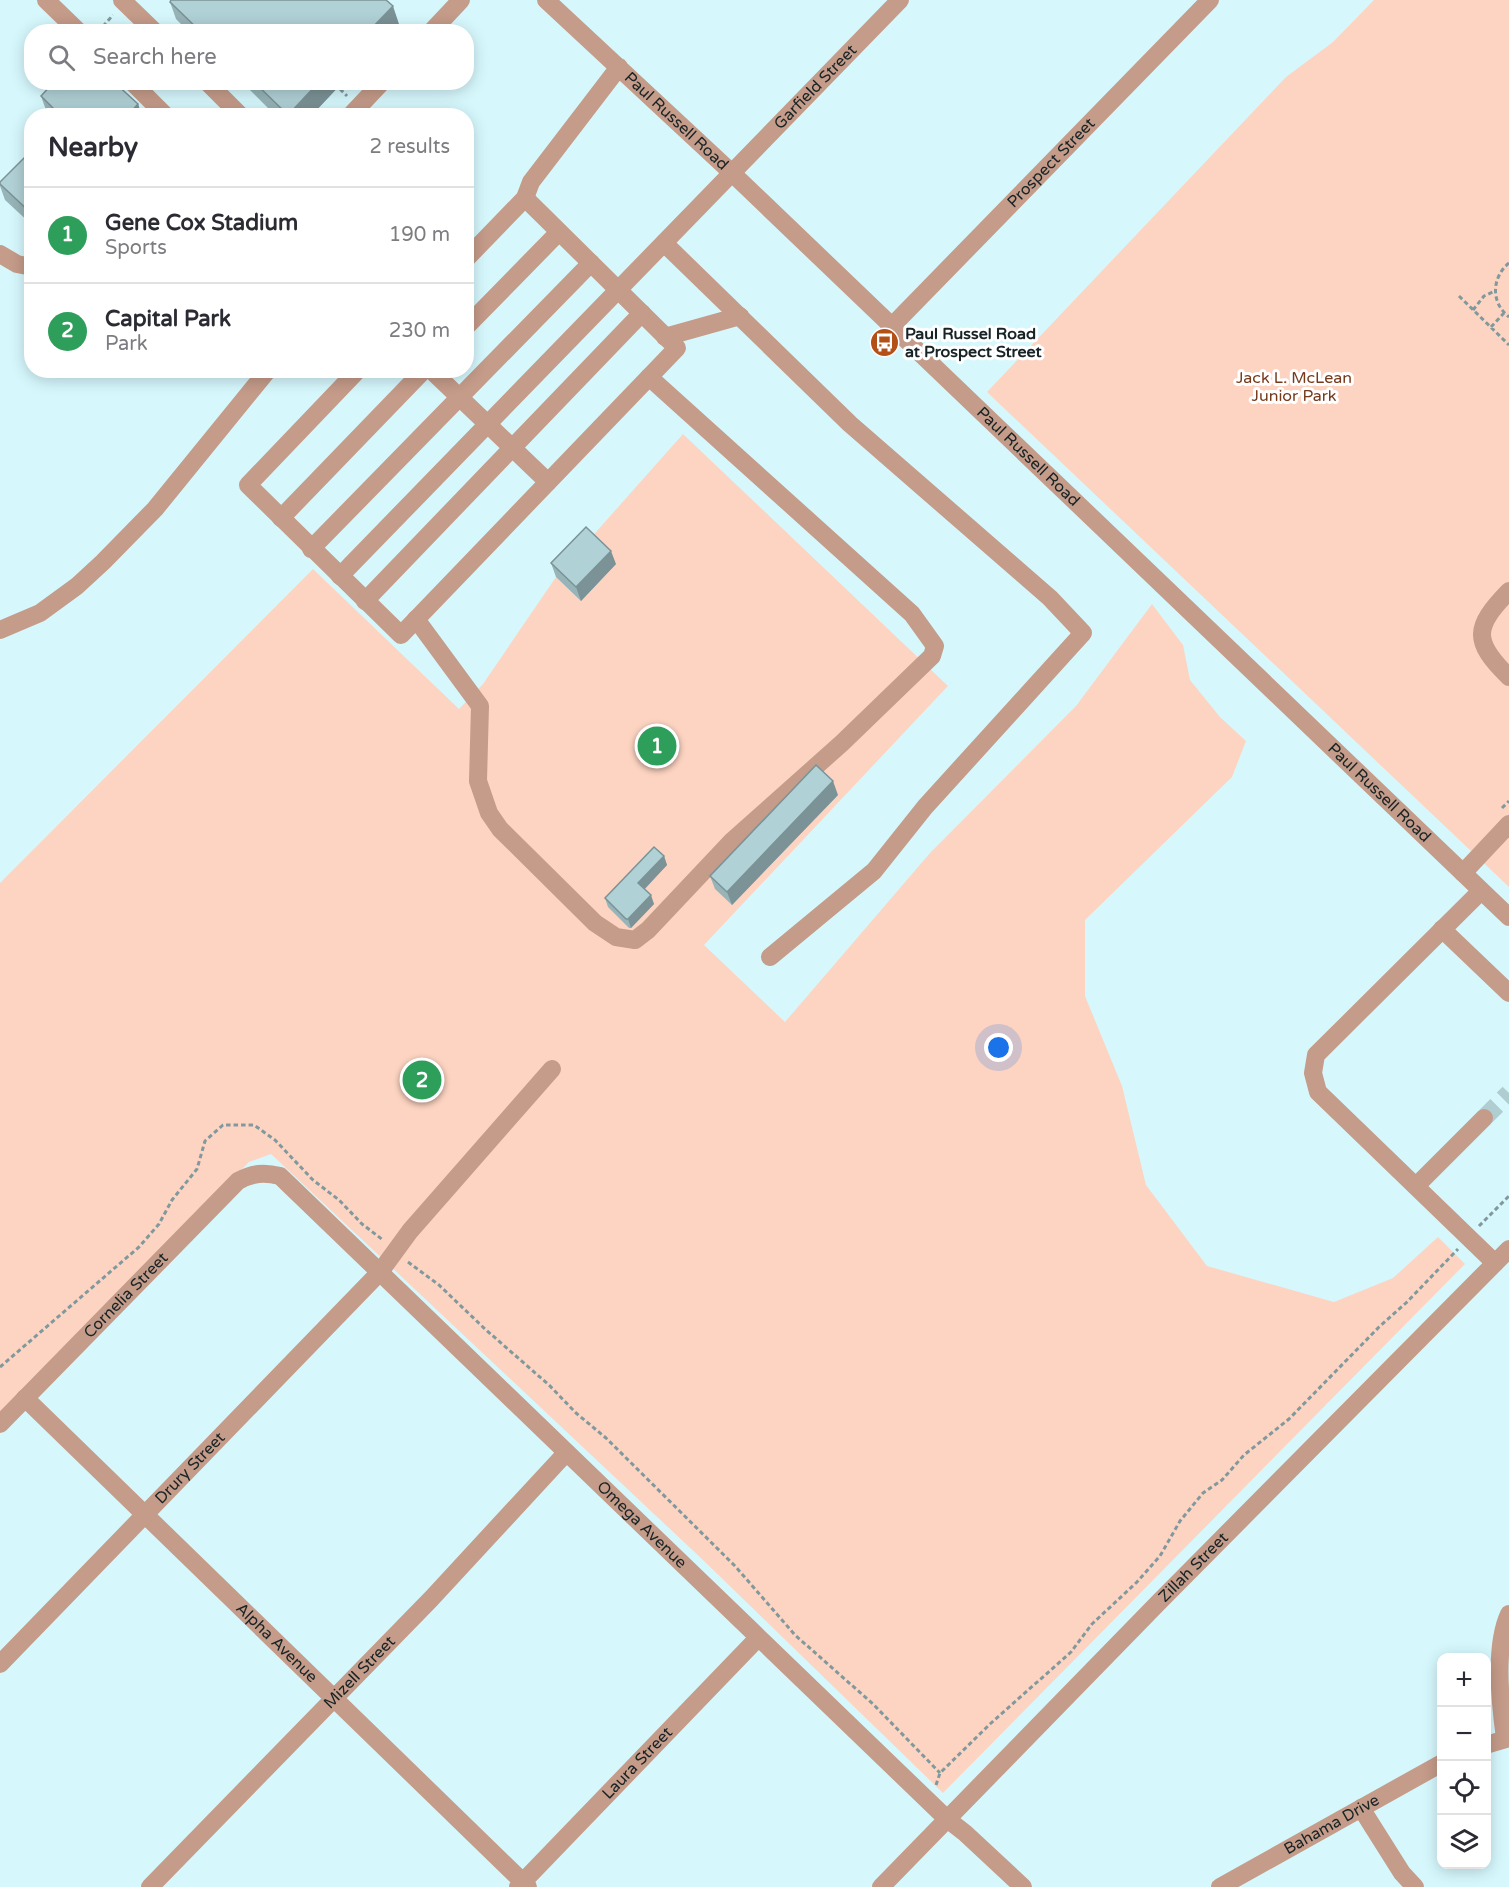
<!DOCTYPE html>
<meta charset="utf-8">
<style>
body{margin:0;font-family:"Varela Round",sans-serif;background:#f2f2f3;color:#2b2b33}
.controls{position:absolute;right:18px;bottom:18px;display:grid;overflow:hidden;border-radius:12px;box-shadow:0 3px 15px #0003}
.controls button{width:54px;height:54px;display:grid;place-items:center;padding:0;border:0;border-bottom:2px solid #e1e1e2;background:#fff;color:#2b2b33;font:30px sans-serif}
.you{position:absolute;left:999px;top:1048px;width:21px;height:21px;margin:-15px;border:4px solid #fff;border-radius:50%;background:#1a73e8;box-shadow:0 0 0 9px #1a73e833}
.badge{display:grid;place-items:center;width:39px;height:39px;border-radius:50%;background:#db2777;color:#fff;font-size:20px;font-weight:700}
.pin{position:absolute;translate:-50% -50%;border:3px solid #fff;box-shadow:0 2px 6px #0006}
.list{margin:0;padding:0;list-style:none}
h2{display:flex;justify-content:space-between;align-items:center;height:78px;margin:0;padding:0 24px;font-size:26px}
h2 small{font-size:20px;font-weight:400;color:#7c7c81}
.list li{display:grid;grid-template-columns:39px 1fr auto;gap:18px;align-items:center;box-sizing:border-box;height:96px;padding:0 24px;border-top:2px solid #e1e1e2}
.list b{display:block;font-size:22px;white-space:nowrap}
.list p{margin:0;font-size:20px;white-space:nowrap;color:#7c7c81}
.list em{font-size:20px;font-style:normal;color:#7c7c81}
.icon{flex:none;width:33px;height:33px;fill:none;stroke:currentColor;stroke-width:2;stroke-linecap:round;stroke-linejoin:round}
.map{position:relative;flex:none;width:1509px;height:1887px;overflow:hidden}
.search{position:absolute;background:#fff;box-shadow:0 3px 15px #0003;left:24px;top:24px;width:450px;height:66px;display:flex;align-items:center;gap:15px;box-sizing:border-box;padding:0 21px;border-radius:24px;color:#7c7c81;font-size:22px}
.panel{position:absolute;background:#fff;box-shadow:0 3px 15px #0003;left:24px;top:108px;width:450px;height:270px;border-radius:24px}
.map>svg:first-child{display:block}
</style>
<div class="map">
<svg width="1509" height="1887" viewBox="0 0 1509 1887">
<rect width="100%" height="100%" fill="#d6f8fd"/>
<!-- green -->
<path fill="#fdd4c2" d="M1374,0H1509V887L987,392L1286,77L1333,42Z
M683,434L948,686L704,945L785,1022L930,853L1076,706L1152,604L1183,645L1190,680L1220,717L1246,741L1232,777L1085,920V996L1122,1086L1146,1185L1207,1266L1334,1302L1393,1278L1438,1237L1465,1264L943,1793L704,1561L271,1154L249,1162L0,1413V883L313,569L459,709L483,684L556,577Z"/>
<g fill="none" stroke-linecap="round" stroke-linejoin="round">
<!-- minor-tunnel -->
<path stroke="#b0cdd2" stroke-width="18" stroke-dasharray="18 9" stroke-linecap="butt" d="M1484,1118L1509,1093"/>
<!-- path -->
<path stroke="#81999d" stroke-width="3" stroke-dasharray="4.5 3" stroke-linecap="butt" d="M98,32L113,15
M340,89L347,96
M1509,263C1492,277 1490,302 1509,317
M1459,296L1509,345
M1473,310L1484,296L1495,291
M1491,327L1504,313
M1502,808L1509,801
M1479,1226L1509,1196
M408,1262L439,1285L485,1329L549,1385L576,1413L606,1438L735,1566L795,1635L873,1704L940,1773
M0,1367L139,1247L159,1224L172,1200L197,1169L205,1141L223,1125H254L275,1140L313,1180L339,1200L362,1224L383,1240
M936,1785L940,1773L990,1724L1071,1652L1092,1624L1137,1582L1160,1556L1180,1521L1203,1493L1222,1480L1244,1455L1289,1419L1379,1327L1406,1303L1458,1249"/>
<!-- minor -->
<g stroke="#c59b89" stroke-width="18">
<path d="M46,0L79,32"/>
<path d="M122,0L155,32"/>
<path id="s1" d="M546,0L732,173L1509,917"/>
<path d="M431,32L461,0"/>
<path d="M132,82L166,116"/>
<path d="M207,82L241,116"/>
<path d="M350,116L382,82"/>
<path d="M664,243L850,424L1050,598L1083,633L925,807L874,871L770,957"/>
<path d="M0,254L17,264L32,267"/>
<path d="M466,259L525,198L531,182L619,67"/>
<path id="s2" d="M892,326L1210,0"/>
<path d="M466,327L559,232"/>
<path d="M665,337L740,316"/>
<path d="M358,370L248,485L401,635L677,348L525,198"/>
<path d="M431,370L548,482"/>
<path d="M281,518L424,370"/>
<path d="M311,549L591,263"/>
<path id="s3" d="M340,576L900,0"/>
<path d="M1509,591C1474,627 1472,641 1509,677"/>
<path d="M365,601L642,313"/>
<path d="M416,619L480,706L478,781L489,813L500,829L595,923L616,937L635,940L648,930L732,841L842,743L932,656L935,646L912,614L649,377"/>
<path d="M0,630L40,613L77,586L103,562L155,509L268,370"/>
<path d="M1463,873L1509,824"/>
<path d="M1481,891L1316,1055L1313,1073L1318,1092L1495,1263"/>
<path d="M1442,929L1509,993"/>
<path d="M1416,1186L1484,1118"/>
<path id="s4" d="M25,1398L528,1887"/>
<path id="s5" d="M0,1424L238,1181C253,1173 264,1172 280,1176L947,1819L965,1833L1023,1887"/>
<path id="s6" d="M0,1664L380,1272L410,1231L552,1069"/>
<path d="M1505,1738C1500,1703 1494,1646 1509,1614"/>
<path d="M1486,1745L1509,1738"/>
<path d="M1361,1808L1402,1873L1415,1887"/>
<path id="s7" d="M150,1887L431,1599L566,1453"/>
<path id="s8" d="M518,1887L757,1639"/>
<path id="s9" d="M881,1887L1159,1602L1509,1249"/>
<path id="s10" d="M1220,1887L1442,1763"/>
</g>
</g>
<!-- wall -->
<path fill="#97b4b8" d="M170,2L399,24L392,32H189L176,19Z
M53,82H114L138,104L142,116H50L47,113L41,96L53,83Z
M242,82H343L311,116H276Z
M32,150V225L5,200L0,186V182Z
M551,563L616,564L581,601L556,577Z
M838,795L732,905L715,889L710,876Z
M664,856L667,865L644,889L654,904L631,928H629L608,907L605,898Z"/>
<!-- shaded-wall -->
<path fill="#7b9296" d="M393,6L399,24L392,32H368Z
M319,82H343L311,116H288Z
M138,104L142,116H127Z
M611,551L616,564L581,601L576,587Z
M833,781L838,795L732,905L727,892Z
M664,856L667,865L642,892L638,883Z
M651,895L654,904L631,928L628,919Z"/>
<!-- building -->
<path fill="#b0d1d6" stroke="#7b9296" stroke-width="1.5" d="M171,0H386L393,6L368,32H201L170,2Z
M54,82H114L138,104L127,116H61L41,96Z
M254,82H319L288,115Z
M32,150V214L0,184V182Z
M586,527L611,551L576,587L551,563Z
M816,765L833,781L727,892L710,876Z
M654,847L664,856L638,883L651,895L628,919H626L605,898Z"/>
<!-- icons -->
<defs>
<symbol id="bus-disc" viewBox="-11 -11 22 22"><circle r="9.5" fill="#b35018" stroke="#fff"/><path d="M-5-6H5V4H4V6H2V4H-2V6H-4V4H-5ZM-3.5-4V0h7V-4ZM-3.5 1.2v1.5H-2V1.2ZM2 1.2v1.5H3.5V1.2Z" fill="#fff"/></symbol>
</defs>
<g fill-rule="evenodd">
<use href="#bus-disc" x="868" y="326" width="33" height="33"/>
</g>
<g text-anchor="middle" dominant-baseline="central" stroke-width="6" stroke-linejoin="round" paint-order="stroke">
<!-- street labels -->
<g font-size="16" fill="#172325" stroke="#fff">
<text stroke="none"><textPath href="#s3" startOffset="682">Garfield Street</textPath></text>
<text stroke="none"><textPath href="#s1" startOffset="178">Paul Russell Road</textPath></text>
<text stroke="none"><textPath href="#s2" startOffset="228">Prospect Street</textPath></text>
<text stroke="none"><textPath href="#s1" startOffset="664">Paul Russell Road</textPath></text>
<text stroke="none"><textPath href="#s1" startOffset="1150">Paul Russell Road</textPath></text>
<text stroke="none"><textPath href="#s5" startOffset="180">Cornelia Street</textPath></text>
<text stroke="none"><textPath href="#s6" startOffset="273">Drury Street</textPath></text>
<text stroke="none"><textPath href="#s5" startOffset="886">Omega Avenue</textPath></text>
<text stroke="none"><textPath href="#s9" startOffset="447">Zillah Street</textPath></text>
<text stroke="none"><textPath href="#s4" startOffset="351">Alpha Avenue</textPath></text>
<text stroke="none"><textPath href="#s7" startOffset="300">Mizell Street</textPath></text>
<text stroke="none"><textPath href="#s8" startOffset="172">Laura Street</textPath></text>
<text stroke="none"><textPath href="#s10" startOffset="128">Bahama Drive</textPath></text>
</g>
<!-- poi labels -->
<g font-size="16" font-weight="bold" fill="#172325" stroke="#fff" text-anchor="start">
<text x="905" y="334">Paul Russel Road<tspan x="905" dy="18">at Prospect Street</tspan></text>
</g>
<!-- park labels -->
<g font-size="16" fill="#76391a" stroke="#fff">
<text x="1294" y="378">Jack L. McLean<tspan x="1294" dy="18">Junior Park</tspan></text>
</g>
</g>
</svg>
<div class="controls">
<button>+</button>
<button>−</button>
<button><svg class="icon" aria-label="locate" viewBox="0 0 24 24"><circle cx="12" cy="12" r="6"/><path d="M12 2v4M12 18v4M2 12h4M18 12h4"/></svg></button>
<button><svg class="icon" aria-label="layers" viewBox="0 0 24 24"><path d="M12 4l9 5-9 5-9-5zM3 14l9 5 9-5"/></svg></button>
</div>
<div class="you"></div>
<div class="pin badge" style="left:657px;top:746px;background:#2e9e5b">1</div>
<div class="pin badge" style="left:422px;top:1080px;background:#2e9e5b">2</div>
<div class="search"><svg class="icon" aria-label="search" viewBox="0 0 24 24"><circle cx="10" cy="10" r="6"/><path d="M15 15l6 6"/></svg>Search here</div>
<section class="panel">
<h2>Nearby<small>2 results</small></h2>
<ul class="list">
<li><span class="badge" style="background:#2e9e5b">1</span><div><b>Gene Cox Stadium</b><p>Sports</p></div><em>190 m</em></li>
<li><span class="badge" style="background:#2e9e5b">2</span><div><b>Capital Park</b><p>Park</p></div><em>230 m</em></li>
</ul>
</section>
</div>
